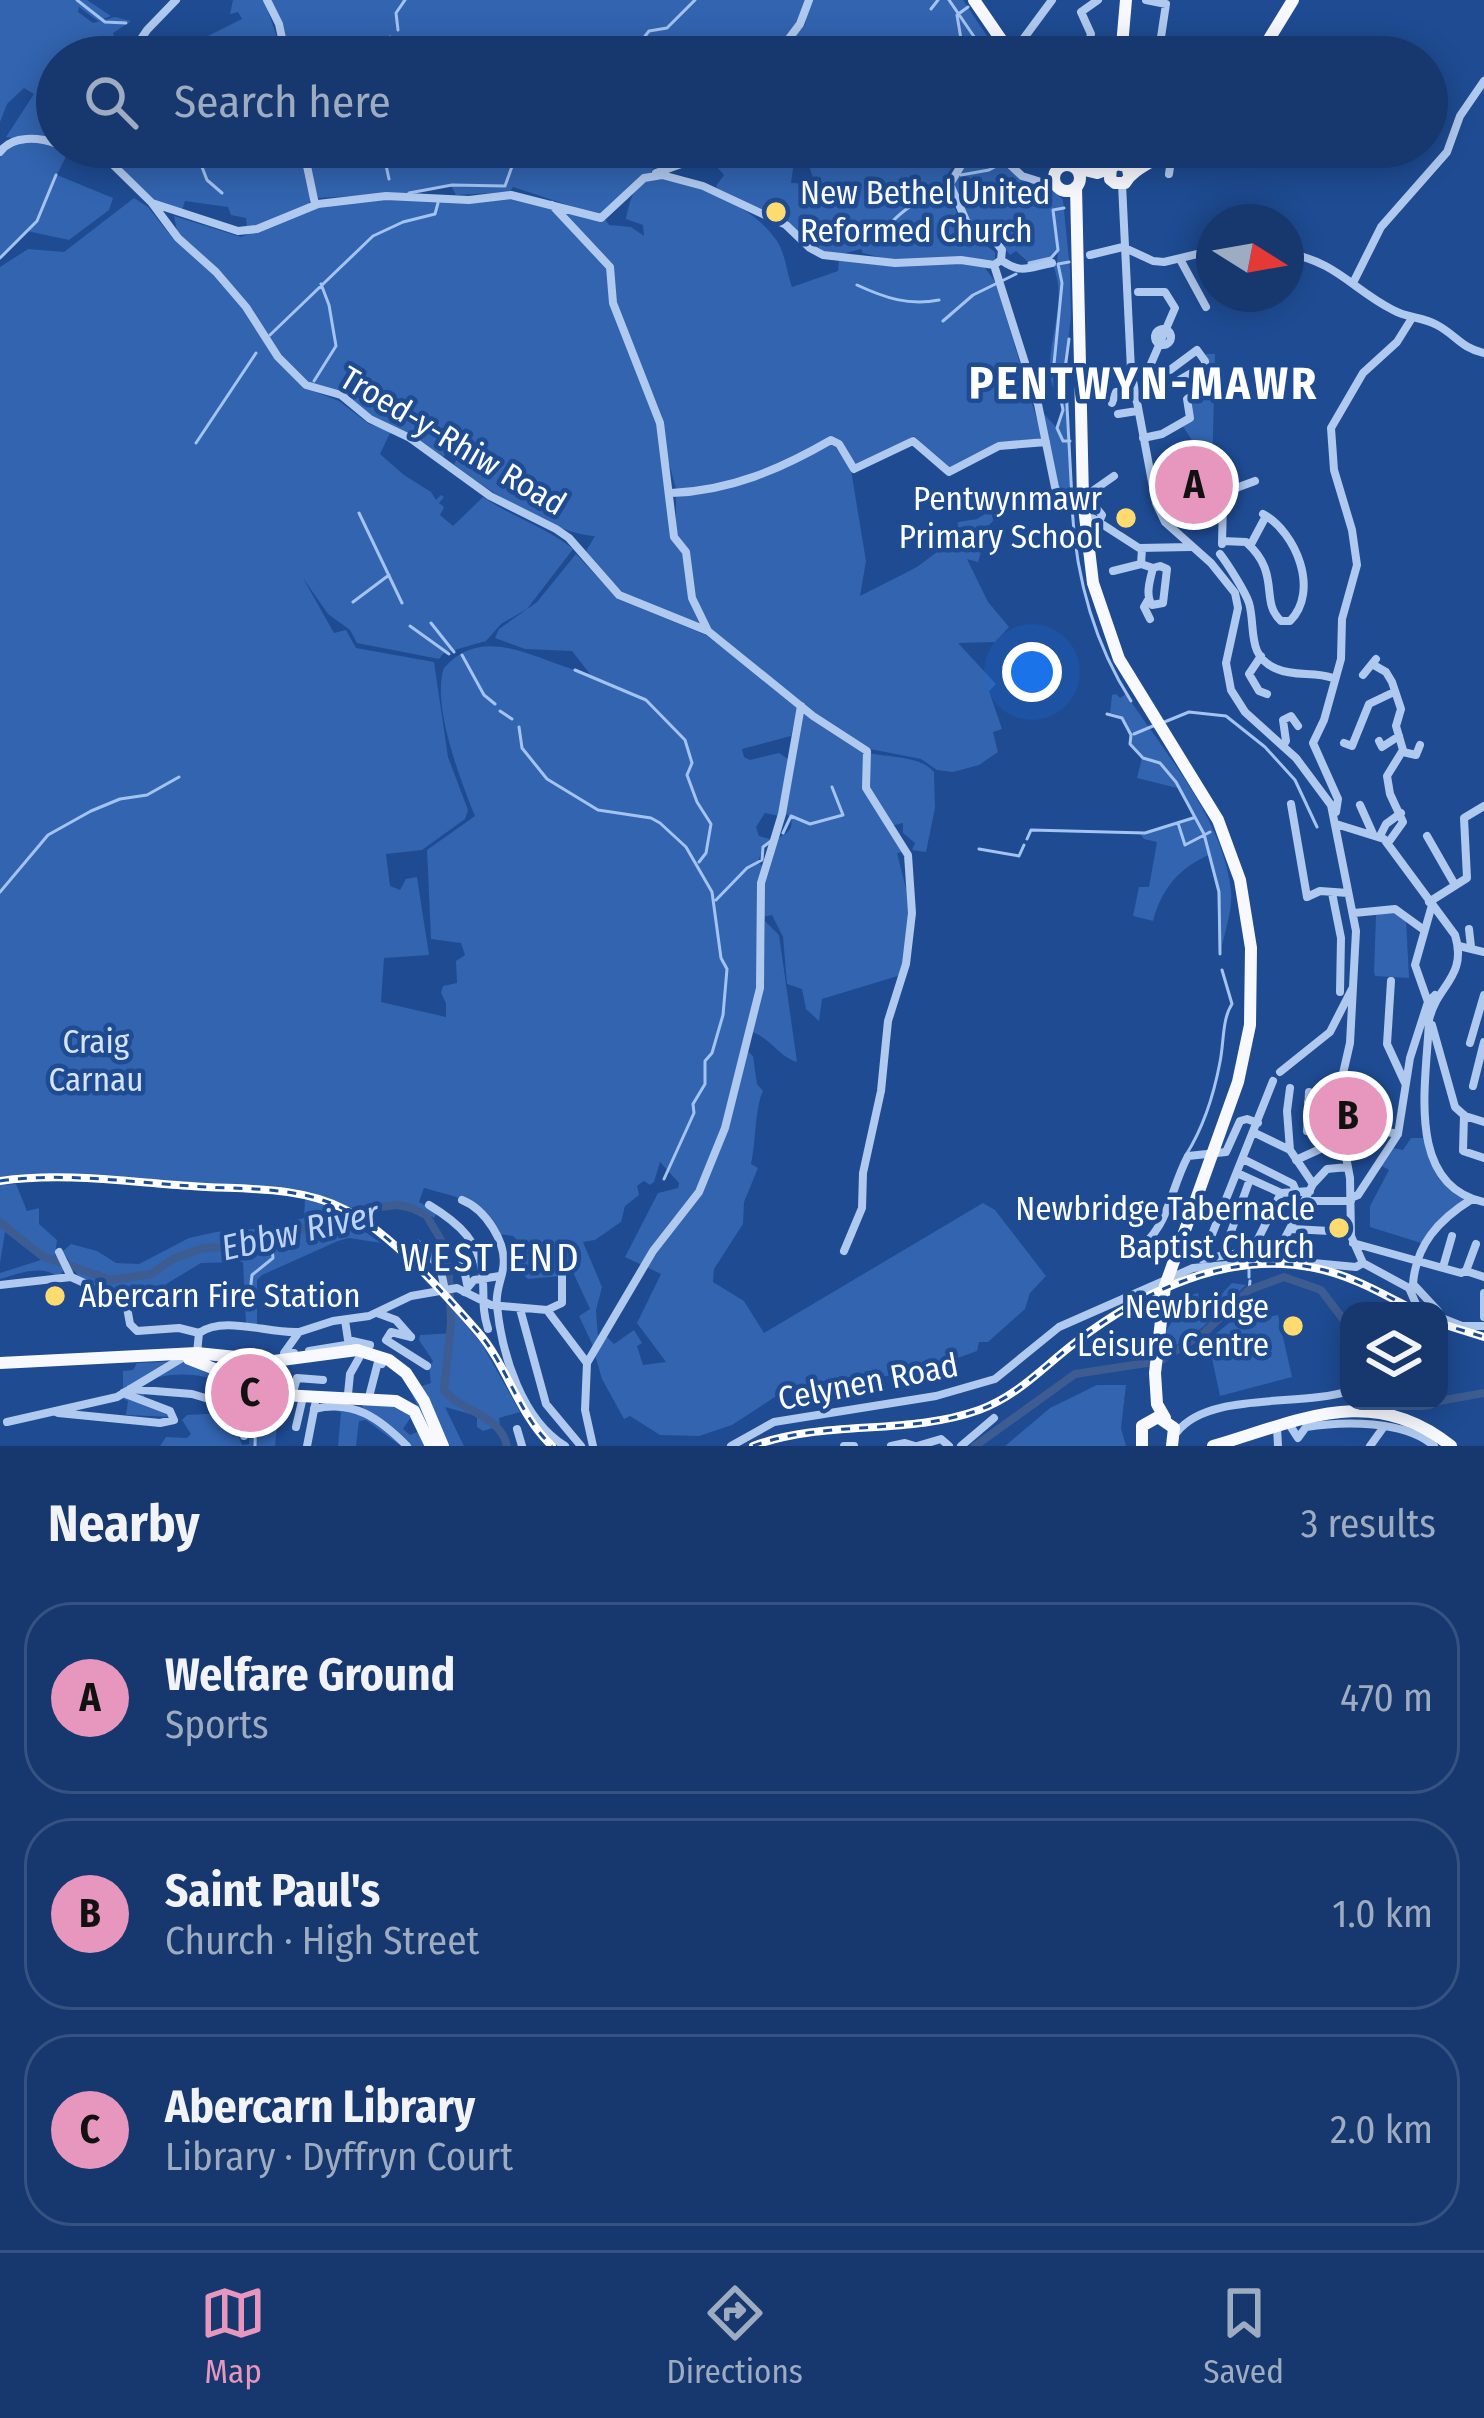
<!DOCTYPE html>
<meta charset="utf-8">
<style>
body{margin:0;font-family:"Fira Sans Condensed",sans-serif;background:#1f3f73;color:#f1f3f6}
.controls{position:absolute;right:36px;bottom:36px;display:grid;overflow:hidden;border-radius:24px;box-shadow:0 6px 30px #0003}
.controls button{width:108px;height:108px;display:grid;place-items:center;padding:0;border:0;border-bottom:3px solid #355281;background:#16386e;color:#f1f3f6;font:60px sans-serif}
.compass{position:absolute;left:1196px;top:204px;width:108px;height:108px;border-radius:50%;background:#16386e;box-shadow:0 6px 30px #0003;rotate:101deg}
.you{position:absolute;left:1032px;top:672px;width:42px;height:42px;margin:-30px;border:9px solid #fff;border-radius:50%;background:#1a73e8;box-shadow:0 0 0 18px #1a73e833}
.badge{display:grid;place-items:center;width:78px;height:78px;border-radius:50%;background:#e797bd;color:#111;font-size:39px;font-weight:700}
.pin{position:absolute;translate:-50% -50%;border:6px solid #fff;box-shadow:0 3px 12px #0006}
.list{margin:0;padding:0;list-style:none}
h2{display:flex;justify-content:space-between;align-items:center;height:156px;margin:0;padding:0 48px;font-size:51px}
h2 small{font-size:39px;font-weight:400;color:#9eacc2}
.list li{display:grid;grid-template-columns:78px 1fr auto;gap:36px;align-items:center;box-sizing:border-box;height:192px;margin:0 24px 24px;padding:0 24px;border:3px solid #355281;border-radius:48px}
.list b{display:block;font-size:45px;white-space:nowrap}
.list p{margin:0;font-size:39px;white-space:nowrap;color:#9eacc2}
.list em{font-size:39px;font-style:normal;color:#9eacc2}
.icon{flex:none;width:66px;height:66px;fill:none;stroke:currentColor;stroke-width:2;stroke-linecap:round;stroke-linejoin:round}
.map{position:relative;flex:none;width:1484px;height:1446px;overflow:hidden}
.search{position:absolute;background:#16386e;box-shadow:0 6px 30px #0003;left:36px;right:36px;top:36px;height:132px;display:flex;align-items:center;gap:30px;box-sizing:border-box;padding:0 42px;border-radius:66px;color:#9eacc2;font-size:45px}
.sheet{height:804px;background:#16386e}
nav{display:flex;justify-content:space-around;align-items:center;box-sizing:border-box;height:168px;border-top:3px solid #355281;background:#16386e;font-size:33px;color:#9eacc2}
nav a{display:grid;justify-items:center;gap:6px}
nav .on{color:#e797bd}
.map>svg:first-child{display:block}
</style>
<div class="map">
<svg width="1484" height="1446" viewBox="0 0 1484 1446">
<rect width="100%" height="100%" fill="#1e4b92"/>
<!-- green -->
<path fill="#3264b0" d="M0,0H87L111,16L98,21L79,7L78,12L93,23L115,17L131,21L113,33L119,49L114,57H57V143L6,137L34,94L24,88L7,104L0,122Z
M233,0H264L284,57L168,56L242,19L238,12L230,14Z
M269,0H807L803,16L773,57H290L283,24Z
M810,0H963L1001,57H968L962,45L948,47L941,57H924L906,40L892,45L888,57H777L805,25Z
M29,141L49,143L68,152L57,175L113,198L109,210L69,240L27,231L0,258V158L6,147Z
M118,147H300L311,197L309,204L247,229L246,218L231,215L228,207L185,201L182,210L155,201L112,158Z
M305,147H667L650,174L601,216L513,187L510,192L456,195L451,186L424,192L318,198Z
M707,147H779L794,162L791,183L815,184L803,147H967L945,177L949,197L966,230L995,252V259L990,263L894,261L863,253L861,249L842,254L821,252L782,220L718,190L716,186L724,175L712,161L706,163L699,153Z
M981,148L1017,176L1051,187L1063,200L1070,270L1071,316L1065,369L1072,503L1060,492L1043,413L1057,428L1063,410C1057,398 1051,386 1050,373C1048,336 1068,302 1053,265L1057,263L1058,251L1051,258L1029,263L1016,251L1010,255L1005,249L1003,226L969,222L954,183L971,152Z
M657,176C702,188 752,204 777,241C785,253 787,273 792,287L838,271L839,258L983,265L996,283L1043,440L996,445L948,470L914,436L855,468L836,438C777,461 743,489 676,489L663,441L662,416L618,312L607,259L556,207L605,219L609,225L631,227L644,236L643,225L626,219C631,196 633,184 657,176Z
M506,197L547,205L606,264L610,289L656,414L673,538C692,562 693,597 704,625L628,598L613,586L586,551L595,536C556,535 484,489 454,464L458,458L449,449L443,457L423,442L306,382L278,354L242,298L178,236L174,216L241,237L324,205L371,198Z
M134,198L148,207L175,241L204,262L237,299L275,359L308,389L339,401L369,424L391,431L380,454L404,475L431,492L436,500L441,495L444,497L439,503L444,507L440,515L453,526L483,497C512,517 546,527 573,549L527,609L501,624L486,641L444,653L439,659L357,643L350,630L328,614L303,578L334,633L346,630L356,648L434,662L448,757L468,810L465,819L422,850L386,854L390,886L400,890L406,879L417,877L429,955L384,958L381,1002L446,1017V1003L441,993L443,986L457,983L456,961L465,955L461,943L431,939L427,850L475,816C461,782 431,704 444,668C485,620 543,665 590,674L572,651L525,649L495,638L499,629L537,602L576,554L618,599L706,635L798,706L791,736L742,749L744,757L750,760L779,753L788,759L779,816L765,813L756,827L759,836L773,840L763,847L758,862L762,866L757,892V982L742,1046L753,1056L757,1084L763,1091C755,1107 756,1143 751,1164L758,1168L744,1202L743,1224L714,1269L713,1282L744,1301L764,1333L983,1203L995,1210L1046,1276L1030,1293L1025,1309L988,1342H979L977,1351L952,1360V1365L914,1375L834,1378L775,1397L732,1425L699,1436L660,1435L630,1416L624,1419L602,1379L595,1355L605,1335L614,1344L634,1330L642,1343L637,1346L643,1365L666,1362L637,1323L661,1274L625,1257L658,1193L678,1188L679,1183L660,1162L654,1182L650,1185L644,1181L637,1186L639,1195L625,1206L621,1222L595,1240L583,1242L602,1287L596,1310L598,1337L594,1348L579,1316L590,1309L572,1270H564L561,1276L528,1279L522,1274L521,1255L553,1249L550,1247L528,1252L513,1236L498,1234C472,1197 466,1200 424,1188L419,1202L437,1212L434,1218L417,1207L401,1202L348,1208L298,1191L61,1174L0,1177V267L28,249L64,252Z
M1206,354H1215L1212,472L1208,475L1214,495L1181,503L1170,456L1197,448L1182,425L1194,418L1188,403L1208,389Z
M832,442L851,470L866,561L860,596L917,567L957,537L958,522L977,519L1001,504V512L982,533L983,545L978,562L967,559L988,602L1009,627L995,642L958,643L996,684L989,691L1002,729L993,732L998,752L979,765L953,772L937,770L921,759L865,748L824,722L715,638L696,604L689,555L676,538V495L711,492Z
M1116,694L1120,698L1126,694C1164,752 1223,818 1231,890C1233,910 1224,934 1220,954L1217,890L1209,855C1181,867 1162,887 1153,921L1133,916L1139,887H1149L1157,842L1144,839L1138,831L1146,833L1194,818L1181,789L1137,778L1142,758L1130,744C1132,732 1125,714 1110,713L1112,695Z
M800,710L865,753L864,788L904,852L897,853L910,904L901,975L822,999L819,1021L806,1009L802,989L787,984L783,937L772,915L763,917L764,882L775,841C785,832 794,833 791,817L784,813Z
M869,753C890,758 919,755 934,772L935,808L926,852L912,850L915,843L903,833V823L891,826L868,789Z
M1395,911L1406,919L1409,978L1375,976L1374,972L1376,915Z
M765,921L779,935L797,1062C778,1056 772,1039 752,1032L764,972Z
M1411,1138H1424L1438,1178L1467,1200L1421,1243L1370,1227V1206L1389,1170L1380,1165L1393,1148L1403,1150Z
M16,1184L27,1211L39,1208V1224L57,1240L55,1255L65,1269L58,1277C41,1264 19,1274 0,1279V1273L41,1260L5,1232L0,1263V1185Z
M305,1199L330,1207L381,1243L349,1238L338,1241L262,1275L257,1280V1324L246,1323L243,1262L201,1263L163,1286L121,1294L81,1281L63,1251L71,1244L97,1251L116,1263L139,1264L189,1238L216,1232L267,1228L304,1218Z
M1232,1283L1246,1285L1203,1327L1162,1355L1165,1332L1191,1295L1198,1293L1199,1299L1207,1302L1217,1299Z
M453,1310L482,1344L520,1412L499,1418L500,1426L483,1431L477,1427V1416L445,1407L464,1446H410L403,1439L398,1444L366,1420L359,1421L356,1446H338L341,1413L335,1408H362L364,1402H387L413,1414L403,1429L410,1435L427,1428L412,1394L416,1388L431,1383L429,1367L433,1361L419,1340L420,1335L453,1333Z
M1244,1311H1261L1268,1317L1278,1315L1292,1377L1220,1396L1208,1340Z
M184,1361L228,1376L238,1396L235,1415L227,1419L233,1436L238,1435L242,1445L249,1444L250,1401L257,1399V1429H267L279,1403L275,1446H160L166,1437L187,1438L191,1434L182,1420L187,1415L224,1413L228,1404L224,1383C199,1371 158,1371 136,1387L145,1391L143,1401L173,1409L172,1417L126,1415L128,1401L116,1395L123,1389V1371L133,1370L137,1363Z
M1097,1385H1126L1121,1428L1126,1446H1005L1050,1408Z"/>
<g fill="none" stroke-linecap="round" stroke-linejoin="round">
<!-- stream -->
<path stroke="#a3c3f0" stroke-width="3" d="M77,0L105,22L126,23
M949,0L988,57
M931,9L938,0
M398,30L396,13L405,0
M963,51L957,15L968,7
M375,57L390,37
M629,57L649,31L667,28L695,0
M210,147L202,167L207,180L222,193
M382,147L389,179
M1044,147L1045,164
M874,153L877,147
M1011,154L1019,147
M569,165L597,147
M961,175L989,170L1002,163
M409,193L452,185L505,186L519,147
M889,226C896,214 933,190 947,182
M0,258L37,221L56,175
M1069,262L1058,264L1062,283L1054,364L1063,410L1057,428L1063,441H1070
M1029,263L1051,258L1058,250L1053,210L1064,208
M857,285C885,298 909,306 939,300
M943,321L973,295L1016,274
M270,335L373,236L403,222L435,214L438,203
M1069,339L1065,369L1072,499
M314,381L336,346L329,305L321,284
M196,443L256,353
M1072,508C1076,577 1094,643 1131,701
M359,513L402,603
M353,602L389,575
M431,623L454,652
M410,626L449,654
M462,655L484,695L495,704
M575,670L646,700L685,740L692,763L687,775L697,802L711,824L706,853L699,862
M500,711L512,719
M1107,714L1122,718L1131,735L1130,744L1143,758L1160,763L1176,782L1204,834L1219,892L1220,954
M1162,723L1189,712L1226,716L1265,747L1295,780L1317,827
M519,727L522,748L547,779L598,810L651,818L660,823L686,847L712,892L721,958L727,969L723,1015L712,1053L705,1061V1084L693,1104L694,1113L664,1179
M1134,734L1153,726
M1178,823L1185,845L1210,832
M783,833L791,816L810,824L843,815L832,787
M1027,839L1031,830L1145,833L1193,818
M979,849L1019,856L1024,845
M0,892L48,835L91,811L120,799L147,795L179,777
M716,900L747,868L762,860L763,847L771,841
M1186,1155C1203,1128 1214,1094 1220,1062C1224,1043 1222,1019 1232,1004L1222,970
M1249,1270V1277
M1249,1290L1250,1281
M254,1304L249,1301L252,1275L273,1258L271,1240
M255,1446L256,1399"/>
<!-- river -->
<path stroke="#3d5c91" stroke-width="8" d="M0,1222L42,1256L111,1280L151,1274L173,1259L203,1248L247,1247L363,1209L398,1205L411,1208L426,1215L443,1243L449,1275L451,1323L444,1390C461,1412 500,1414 507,1446
M1439,1401L1484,1393
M975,1446L1075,1374L1160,1361L1204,1333L1249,1290L1284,1277L1321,1290L1349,1327"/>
<!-- minor -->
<path stroke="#b0c9ee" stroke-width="8" d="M267,0L279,24L286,57
M1146,0L1166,4L1158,57
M1021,42L1052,0
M1039,44L1038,51C1059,56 1070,52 1089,42L1091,34L1081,12L1098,0
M129,57L147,30L176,0
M775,57L800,24L809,0
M63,147L101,153L152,203L238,231L257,229L318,204L386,196L469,200L511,195L601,218L644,178L662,175L703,186L786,225L810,248L823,255L895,263L961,260L994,265L1001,260
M303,147L315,204
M972,147L950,184L968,225L992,237L1002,250L1001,260C1022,275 1029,267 1052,263
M991,147L1022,176L1057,187
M1092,147L1095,148
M0,152C12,135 39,137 57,144
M656,173L684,163L704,147
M1169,174L1173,147
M1122,184L1131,370L1156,503L1165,522L1211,563L1235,593L1238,608L1226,663L1231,690L1245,712L1296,758L1331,805L1356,931L1350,1043L1336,1104L1350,1178L1351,1236L1363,1263L1409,1288L1416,1304
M152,203L178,238L216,272L246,307L278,357L306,385L341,395L370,419L410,438L490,496L556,529L569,538L619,595L708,631L813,716L867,751L866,788L908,855L912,913L906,964L888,1021L881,1091L863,1173L862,1208L844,1251
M552,205L610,267L613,303L660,423L674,537L686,552L692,598L708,631
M1286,253C1336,261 1353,290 1393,310C1407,318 1423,317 1437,325C1456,335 1461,348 1484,353
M1090,255L1123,247L1153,261L1164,262L1214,250
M1181,261L1206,307
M994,265L1038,404L1055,487L1060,497L1139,548L1191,547
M1354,281L1381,227L1447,152L1460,116L1484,81
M1138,292H1165L1175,308L1147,373
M1155 337a8 8 0 1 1 16 0a8 8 0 1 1-16 0Z
M1131,370H1170L1197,350L1205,361V365L1154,395L1135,399
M1112,403L1116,392L1133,390
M1118,414L1137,411
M1143,438L1162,434L1190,418L1187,399L1208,385L1205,365
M671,493C730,491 781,469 831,440L839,444L854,469L913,441L949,472L999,446L1046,442
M1099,522L1102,515L1093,504L1094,490L1114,476
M1222,541L1246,542C1282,574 1259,601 1281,621H1290C1320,591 1296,532 1263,514
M1222,544L1223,501L1236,488L1255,481
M1250,546L1266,516
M1142,549L1141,564L1153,568
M1220,554C1227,563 1245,591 1249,603C1256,627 1246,657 1277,669C1295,677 1315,671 1333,678
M1160,566L1167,569L1163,603L1152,605C1145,595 1150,580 1153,568Z
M1113,571L1141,564
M1148,600L1144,607L1150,619
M1261,656L1249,674L1259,691L1267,694
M1372,664L1386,672L1392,682L1401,709L1396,726L1403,750L1387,776L1390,794L1403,822L1388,843
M1363,675L1376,659
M1379,741L1382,747L1399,736
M1344,743L1352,746L1369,704L1394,692
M1283,746L1286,741L1283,720L1291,716L1298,726
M1403,752L1416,755L1420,745
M1291,804L1307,897L1320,891L1348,893
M1360,805L1373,834
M1336,812L1338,799L1313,743L1324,720L1341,659L1342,619L1357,565L1352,530L1334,470L1331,428L1363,373L1397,342L1412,318
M1336,824L1384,839L1455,935C1468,977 1436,986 1429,1020C1427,1080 1404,1185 1484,1202
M1380,836L1386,824L1401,813
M1427,836L1455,885
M1332,893L1341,938L1340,992
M1429,902L1467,878L1464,818L1484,806
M1354,913L1395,909L1424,930
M1469,929L1471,947
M1459,946L1484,952
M1391,981L1387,1044L1405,1083
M1428,1002L1415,965L1432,905
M1432,1025L1455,1107L1465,1116L1484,1122
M1470,1043L1484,995
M1280,1072L1330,1032L1352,989
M1473,1086L1484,1042
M1290,1088L1287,1111L1290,1150L1313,1184
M1308,1102L1336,1104
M1386,1107L1382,1131L1398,1134
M1464,1115L1463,1151L1484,1158
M1307,1131L1309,1092
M1255,1133L1290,1150
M1243,1159L1293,1184L1296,1191
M1296,1160L1340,1140
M1237,1173L1281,1193
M1351,1198L1358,1195L1398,1134L1410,1058L1428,1002L1435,995
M462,1200C485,1209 508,1243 503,1269C501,1281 495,1293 497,1306C502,1355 522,1420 565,1446
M1306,1201H1351
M429,1205C459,1223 482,1243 483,1281C484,1299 482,1310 488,1329
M1292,1229L1330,1231
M1353,1243L1461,1273L1466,1271L1476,1244
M418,1244L440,1267L445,1290
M460,1249L467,1284
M59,1252L71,1277
M1223,1254L1250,1179
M1131,1256C1172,1225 1167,1196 1188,1156L1226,1152L1240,1121L1247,1119L1258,1123
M1203,1257L1273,1081
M1202,1259L1252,1251L1281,1193L1310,1191
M1274,1259L1313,1184L1327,1169L1348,1167
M1443,1267L1452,1236
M1466,1271L1484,1277
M0,1285L71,1277L126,1302L130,1324L137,1331L179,1328L199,1333L197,1353
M464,1292L474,1280L500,1276
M1484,1293V1317
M520,1309L546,1404L581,1446
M547,1310L562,1303V1275
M1438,1311L1413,1284C1416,1245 1438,1220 1472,1199
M377,1313L396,1320L411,1337
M1439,1317L1462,1326H1484
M345,1320L348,1340L370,1345
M199,1333C224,1315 269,1334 299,1332
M411,1337L391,1332L386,1340L427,1366
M309,1351L346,1345
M294,1353H284L299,1332L333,1321L369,1316L411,1296L457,1288L491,1305L547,1310L587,1363
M278,1365L279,1392
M130,1389L192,1394L219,1402L224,1409
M370,1393L378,1362L382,1364
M348,1394L350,1374L359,1358
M292,1396L297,1378L323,1380
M314,1409C354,1399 380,1419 407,1446
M58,1413L160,1423L174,1420L170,1411L123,1393
M7,1422L117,1397L182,1358
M1289,1424L1298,1438L1306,1427C1343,1421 1405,1420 1434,1446
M296,1427L303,1397
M1277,1427L1278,1446
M517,1429L522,1446
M1177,1432C1209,1391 1301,1407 1349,1391
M244,1436L238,1405L247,1381
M307,1446L315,1405
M593,1446L585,1410L587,1363L653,1251L699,1192L725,1128L760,988L761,883L782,814L801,706
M731,1446L774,1422L936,1396L995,1379L1059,1327L1193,1268L1281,1260L1356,1267L1363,1263
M844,1446H854
M891,1446L905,1443L915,1446
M917,1446L941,1439L949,1446
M961,1446L994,1418
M1370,1446L1383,1428"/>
<!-- major -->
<path stroke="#f7f9ff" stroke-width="12" d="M974,0L1013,57
M1121,57L1126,0
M1258,57L1293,0
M1054,147L1057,169
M1054 178a13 13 0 1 1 26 0a13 13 0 1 1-26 0Z
M1076,168L1097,173L1111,168
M1129,174L1127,166L1117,164L1111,168L1110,179L1115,183H1125C1134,167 1158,161 1172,147
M1076,187L1083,499L1093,583L1119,659L1218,820L1240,880L1251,948L1250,1025L1238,1082L1165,1286L1155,1373L1157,1404L1165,1418
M189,1359L282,1395L396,1401L414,1411L431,1446
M0,1363L197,1353L274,1361L357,1350L389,1360L406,1373L424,1401L443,1446
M1142,1446V1426L1158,1417L1174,1428L1172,1446
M1213,1446C1299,1421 1372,1382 1451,1446"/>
<defs>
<path id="rail" d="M0,1181C63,1172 128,1182 191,1186C241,1190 298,1185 344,1209C391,1233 443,1292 478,1332C508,1367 518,1414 552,1446
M1439,1323L1484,1337
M753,1446C826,1419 906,1436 979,1410C1018,1396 1044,1366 1076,1342C1142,1291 1229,1250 1315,1268C1351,1275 1383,1294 1416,1311"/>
</defs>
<!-- rail casing -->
<use href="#rail" stroke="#fff" stroke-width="8"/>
<!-- rail -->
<use href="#rail" stroke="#1e4b92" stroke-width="3" stroke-dasharray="9" stroke-linecap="butt"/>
</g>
<!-- markers -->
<g fill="#fddb6f" stroke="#1e4b92" stroke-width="4.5">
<circle cx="776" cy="212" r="12"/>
<circle cx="1126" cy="518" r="12"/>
<circle cx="1339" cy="1228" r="12"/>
<circle cx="55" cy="1296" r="12"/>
<circle cx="1293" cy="1326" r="12"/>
</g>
<g text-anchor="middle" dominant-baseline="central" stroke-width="9" stroke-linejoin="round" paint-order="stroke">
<!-- poi labels -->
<g font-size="33" fill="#fff" stroke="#1e4b92" text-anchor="end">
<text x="800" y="193" text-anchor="start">New Bethel United<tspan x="800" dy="38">Reformed Church</tspan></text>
<text x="1102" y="499">Pentwynmawr<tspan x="1102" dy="38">Primary School</tspan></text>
<text x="1315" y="1209">Newbridge Tabernacle<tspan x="1315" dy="38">Baptist Church</tspan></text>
<text x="79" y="1296" text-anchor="start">Abercarn Fire Station</text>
<text x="1269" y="1307">Newbridge<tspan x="1269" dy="38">Leisure Centre</tspan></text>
</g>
<!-- street labels -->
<g font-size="33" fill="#fff" stroke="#1e4b92">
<text transform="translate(453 441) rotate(31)">Troed-y-Rhiw Road</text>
<text transform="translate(868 1382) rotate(-11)">Celynen Road</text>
</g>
<!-- park labels -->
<g font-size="33" fill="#d6e4fa" stroke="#1e4b92">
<text x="96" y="1042">Craig<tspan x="96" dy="38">Carnau</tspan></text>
</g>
<!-- water labels -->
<g font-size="36" font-style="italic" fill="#bcd3f5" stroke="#1e4b92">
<text transform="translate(300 1231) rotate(-13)">Ebbw River</text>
</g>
<!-- quarter labels -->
<g font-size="39" letter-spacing="3" fill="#fff" stroke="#1e4b92">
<text x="491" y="1258">WEST END</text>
</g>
<!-- district labels -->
<g font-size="45" font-weight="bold" letter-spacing="3" fill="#fff" stroke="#1e4b92">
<text x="1144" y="384">PENTWYN-MAWR</text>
</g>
</g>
</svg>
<div class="controls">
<button><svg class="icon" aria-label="layers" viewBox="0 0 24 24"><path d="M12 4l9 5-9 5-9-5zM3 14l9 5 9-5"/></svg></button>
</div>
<svg class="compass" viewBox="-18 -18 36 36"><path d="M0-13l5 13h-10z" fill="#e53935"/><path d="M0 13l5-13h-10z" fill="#9eacc2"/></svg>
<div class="you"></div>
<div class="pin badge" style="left:1194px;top:485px">A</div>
<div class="pin badge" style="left:1348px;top:1116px">B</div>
<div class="pin badge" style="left:250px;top:1393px">C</div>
<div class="search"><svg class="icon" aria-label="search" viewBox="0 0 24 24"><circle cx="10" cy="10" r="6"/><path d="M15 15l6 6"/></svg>Search here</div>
</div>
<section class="sheet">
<h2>Nearby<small>3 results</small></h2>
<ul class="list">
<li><span class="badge">A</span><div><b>Welfare Ground</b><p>Sports</p></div><em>470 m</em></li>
<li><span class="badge">B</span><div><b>Saint Paul's</b><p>Church · High Street</p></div><em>1.0 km</em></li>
<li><span class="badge">C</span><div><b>Abercarn Library</b><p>Library · Dyffryn Court</p></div><em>2.0 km</em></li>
</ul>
</section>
<nav>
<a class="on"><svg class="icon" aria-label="map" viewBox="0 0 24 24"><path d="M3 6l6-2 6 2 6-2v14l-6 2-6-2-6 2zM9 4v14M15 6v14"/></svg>Map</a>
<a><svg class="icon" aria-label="directions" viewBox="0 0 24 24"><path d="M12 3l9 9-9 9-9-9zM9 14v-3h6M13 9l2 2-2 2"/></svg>Directions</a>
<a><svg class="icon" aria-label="saved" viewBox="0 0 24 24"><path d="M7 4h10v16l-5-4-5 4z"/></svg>Saved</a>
</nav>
